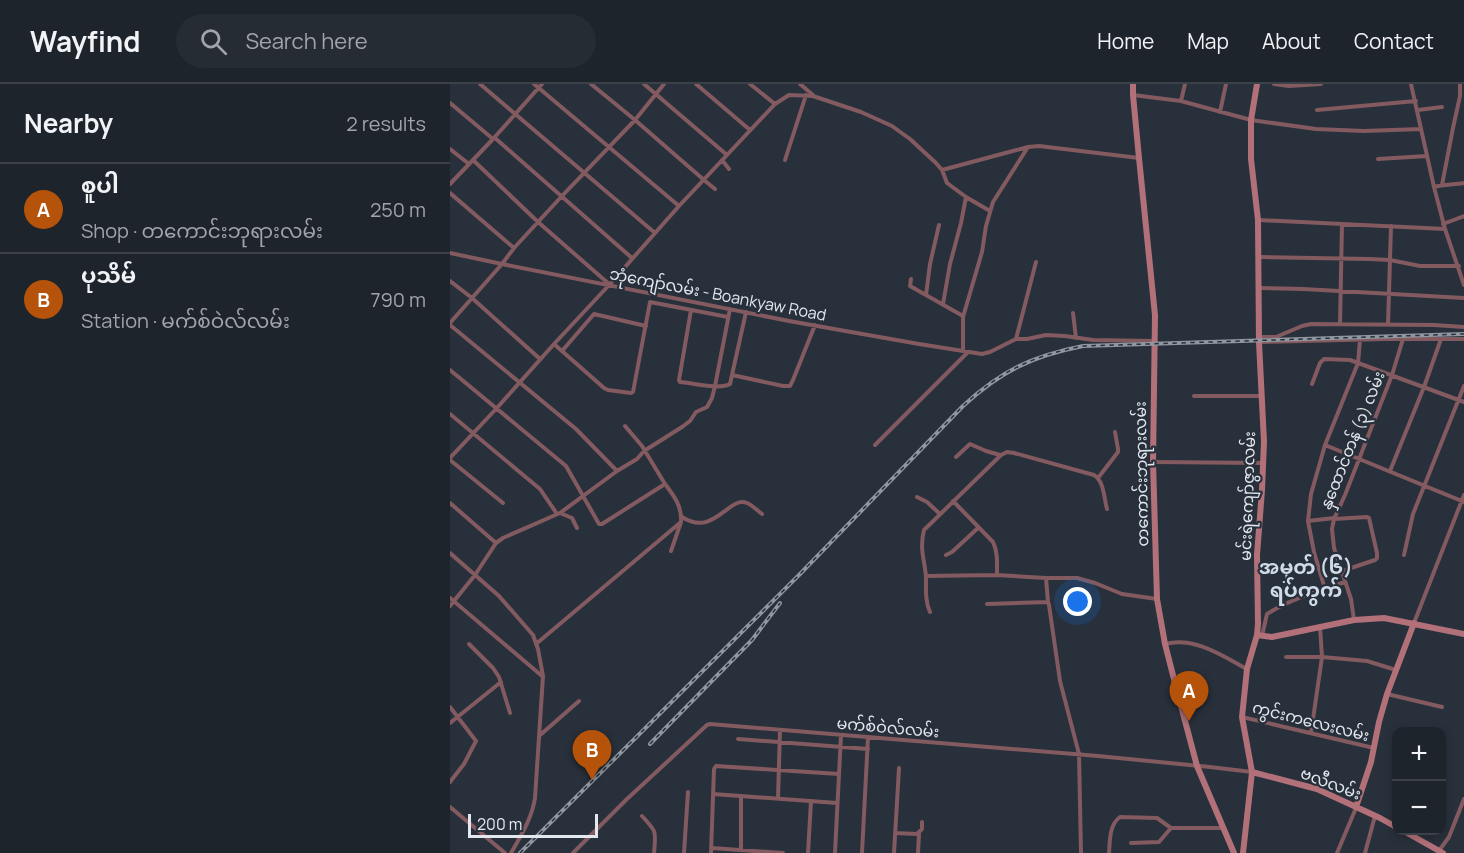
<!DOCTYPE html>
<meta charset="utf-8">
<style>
body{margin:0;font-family:Manrope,"Noto Sans Myanmar",sans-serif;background:#262c34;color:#f1f3f6}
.controls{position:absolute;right:18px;bottom:18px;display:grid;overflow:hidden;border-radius:12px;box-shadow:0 3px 9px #0003}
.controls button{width:54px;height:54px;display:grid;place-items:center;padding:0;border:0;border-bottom:2px solid #3c4148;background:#1e242c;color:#f1f3f6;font:30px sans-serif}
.scale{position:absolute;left:18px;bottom:15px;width:130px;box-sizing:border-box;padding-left:6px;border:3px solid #e3e8ef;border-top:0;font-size:16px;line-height:21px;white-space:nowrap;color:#e3e8ef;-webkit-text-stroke:4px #28303b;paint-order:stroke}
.you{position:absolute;left:628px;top:518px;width:21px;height:21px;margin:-15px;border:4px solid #fff;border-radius:50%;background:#1a73e8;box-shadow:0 0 0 9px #1a73e833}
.badge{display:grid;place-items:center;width:39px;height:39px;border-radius:50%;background:#b45309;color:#fff;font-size:20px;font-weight:700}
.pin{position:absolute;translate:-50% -50px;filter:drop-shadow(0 2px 3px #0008)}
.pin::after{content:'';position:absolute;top:32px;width:21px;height:18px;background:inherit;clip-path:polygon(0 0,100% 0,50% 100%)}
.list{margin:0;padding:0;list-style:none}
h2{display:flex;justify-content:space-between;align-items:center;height:78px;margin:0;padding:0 24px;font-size:26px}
h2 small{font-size:20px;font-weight:400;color:#a1a4a9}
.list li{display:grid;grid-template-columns:39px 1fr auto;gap:18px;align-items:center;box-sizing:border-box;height:90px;padding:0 24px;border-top:2px solid #3c4148}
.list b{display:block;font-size:22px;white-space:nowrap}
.list p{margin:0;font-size:20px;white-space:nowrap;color:#a1a4a9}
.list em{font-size:20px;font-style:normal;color:#a1a4a9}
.icon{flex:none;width:33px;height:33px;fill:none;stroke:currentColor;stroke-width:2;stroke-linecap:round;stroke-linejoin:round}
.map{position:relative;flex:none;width:1014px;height:769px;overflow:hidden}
header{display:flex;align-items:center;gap:36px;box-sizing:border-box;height:84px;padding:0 30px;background:#1e242c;border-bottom:2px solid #3c4148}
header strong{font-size:28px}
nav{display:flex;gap:33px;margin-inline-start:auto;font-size:21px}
.search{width:420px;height:54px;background:#262c34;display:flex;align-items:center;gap:15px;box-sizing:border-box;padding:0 21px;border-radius:33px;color:#a1a4a9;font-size:22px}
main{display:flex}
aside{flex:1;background:#1e242c}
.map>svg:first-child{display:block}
</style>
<header>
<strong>Wayfind</strong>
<div class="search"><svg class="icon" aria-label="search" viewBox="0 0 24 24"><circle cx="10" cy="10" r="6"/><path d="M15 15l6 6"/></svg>Search here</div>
<nav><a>Home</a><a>Map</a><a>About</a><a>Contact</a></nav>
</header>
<main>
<aside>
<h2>Nearby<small>2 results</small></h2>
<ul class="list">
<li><span class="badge">A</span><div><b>စူပါ</b><p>Shop · တကောင်းဘုရားလမ်း</p></div><em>250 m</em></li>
<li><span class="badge">B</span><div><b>ပုသိမ်</b><p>Station · မက်စ်ဝဲလ်လမ်း</p></div><em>790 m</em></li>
</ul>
</aside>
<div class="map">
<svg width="1014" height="769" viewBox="0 0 1014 769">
<rect width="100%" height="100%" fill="#28303b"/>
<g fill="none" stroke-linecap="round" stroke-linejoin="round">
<!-- street -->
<path stroke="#835a5f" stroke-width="4" d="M30,0L205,149
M84,0L229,122
M141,0L185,36L254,96
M194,0L277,71
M246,0L300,46
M300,0L325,20
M350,0L363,11
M824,0L839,2L871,0
M961,0L984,103L995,145L1014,201
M683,11L731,17L801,36L866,45L914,47L971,45
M731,17L735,0
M0,19L43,55
M867,26L966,17
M968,26L992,23
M770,28L776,0
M45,54L182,174
M0,65L19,80
M928,75L977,72
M23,76L88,138L159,200
M272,76L279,85
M335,76L356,11
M492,86L578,63L589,62L689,74
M254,96L265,105
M0,100L43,55L92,0
M992,101L1003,44L1010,12V0
M984,103C994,100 1004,101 1014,99
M0,109L64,164
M808,136L995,145
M993,140L1014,132
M0,169L52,180L339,237L469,260L532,270L540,268L566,255H577L596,251L615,252L643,256L704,257
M809,173L919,175L940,176L970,182H1009
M461,195L460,202L513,232
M0,197L22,214L90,275
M809,204L853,205L1014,214
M476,211L480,180L489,141
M493,220L500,180L511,139L516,113
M241,226L229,296L230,298C243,299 269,306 280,300L296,228
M623,229L626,254
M0,239L52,180L64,164L111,113L185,36L214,0
M890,240L892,140
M0,241L126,345L167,387
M938,241L941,142
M810,253H826L852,242L861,240L984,241L1014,243
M566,255L586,178
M809,258L935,255H1014
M104,260L154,304L158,306L181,309L183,308L200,218L278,233
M112,267L144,230L196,242
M513,267V233L532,168L536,142L543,118L578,63
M0,286L116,382L149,440H152L215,400C224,412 232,422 231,438L221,467
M282,291L333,302H340L343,296L365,241
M862,300L870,279L874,275L900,276L1014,318
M744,312H811
M0,330L90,405L107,430
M175,342L192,362L215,400
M425,361L518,268
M875,361L1014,418
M506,373L520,360L536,367L550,371
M0,374L46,325L104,260L160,200L229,122L325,20L339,11L363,12L411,28L442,42L460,55L486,79L492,86L497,99L516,113L540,127
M0,376L53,419
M704,378L813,379
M940,387L974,303L991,255
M648,394L668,368V365L665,348
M467,413L477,418L490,430
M503,417L543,458C548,468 547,480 547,491
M0,419L46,459
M110,429L122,434L127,444
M232,433C264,454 279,411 297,419C302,421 308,427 312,430
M884,435L917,433L919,434L927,469V474L925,476L892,487
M858,437L884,434
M0,469L49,512L83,551L88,565L93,592L85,714C82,734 71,752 61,769
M496,471L502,468L528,444
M954,471L963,430L1014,302
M476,492L547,491L596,494H627L645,499L672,510L707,515
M596,494L598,518
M875,505L864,468L858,437L861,410L875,361L908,279L910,256
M0,514L92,592
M537,520L598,518L599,521L610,597L629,670L631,769
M0,522L25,491L46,459L53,454L110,429L167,387L187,375L194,367L232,343L240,337L246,328L257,323L262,314L265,302L280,225
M480,528C475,517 476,506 476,494C475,476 469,466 474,446L551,371L557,368L564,369L644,391C654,397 654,414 657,425
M904,536L901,515L884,464L882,445L884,435L895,411L942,291L953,255
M964,539L1014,411
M812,552L817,530C841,515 868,507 895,498
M19,560L43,584L49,593L60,629
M86,560L231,438
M715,560C744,552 773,572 797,585
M836,573H872L917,577L946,586
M937,610L992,623
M0,623L26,657L14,680L0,698
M792,633L924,664
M0,639L51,598
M861,649L872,573L870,543
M89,652L129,617
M288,655L418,665
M263,710L387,719
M291,712V766
M328,715L330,646
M0,723L55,769
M192,732C207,748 206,747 204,769
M445,749L467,750L472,745V738
M681,759L709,758L721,744
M262,764L333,769
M988,768L999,753L1014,715
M123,769L177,715L257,641L260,640L648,672L760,683L802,688
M234,769L238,708
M261,769L264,685L266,682L389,690
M358,769L361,717
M385,769L391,651
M412,769L418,653
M444,769L449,684
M468,769L469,750
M659,769C660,757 659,741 670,733L707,734L721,744H773
M887,769L906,724
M915,769L925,732"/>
<!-- secondary -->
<path stroke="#b27179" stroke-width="6" d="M683,0V11L689,74L705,231L703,378L707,515L715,560L726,603L747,682L784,769
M807,551L822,553L904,536L934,534L1014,550
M802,688L867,705L930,734L946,743
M906,723L921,678L929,638L937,610L964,539
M952,746L993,769
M793,769L802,688L792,633L797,585L807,551L808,540L807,471L812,406L814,358L809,258L808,136L801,75V36L807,0"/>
<defs>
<path id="rail" d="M200,660L302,556L330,519
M70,769L351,489L513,322C551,287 582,272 633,262L1014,250"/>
</defs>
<!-- rail casing -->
<use href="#rail" stroke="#9197a0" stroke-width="4"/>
<!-- rail -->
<use href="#rail" stroke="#28303b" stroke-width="1.5" stroke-dasharray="4.5" stroke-linecap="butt"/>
</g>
<g text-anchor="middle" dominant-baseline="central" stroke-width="4.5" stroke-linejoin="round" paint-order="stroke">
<!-- street labels -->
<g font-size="16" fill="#e3e8ef" stroke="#28303b">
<text transform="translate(268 210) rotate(11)">ဘုံကျော်လမ်း - Boankyaw Road</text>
<text transform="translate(902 356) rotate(-68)">နှထောင်တန် (၃) လမ်း</text>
<text transform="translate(691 390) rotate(-91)">တကောင်းဘုရားလမ်း</text>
<text transform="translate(797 412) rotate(-88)">မင်းရဲကျော်ဇွာလမ်း</text>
<text transform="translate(861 637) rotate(14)">ကွင်းကလေးလမ်း</text>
<text transform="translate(438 643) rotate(5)">မက်စ်ဝဲလ်လမ်း</text>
<text transform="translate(881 699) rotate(21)">ဗလီလမ်း</text>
</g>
<!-- quarter labels -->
<g font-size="20" font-weight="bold" fill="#d0dae9" stroke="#28303b">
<text x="856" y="482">အမှတ် (၆)<tspan x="856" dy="23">ရပ်ကွက်</tspan></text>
</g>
</g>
</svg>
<div class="controls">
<button>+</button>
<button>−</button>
</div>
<div class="scale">200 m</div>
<div class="you"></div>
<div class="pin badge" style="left:739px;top:637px">A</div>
<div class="pin badge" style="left:142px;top:696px">B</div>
</div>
</main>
